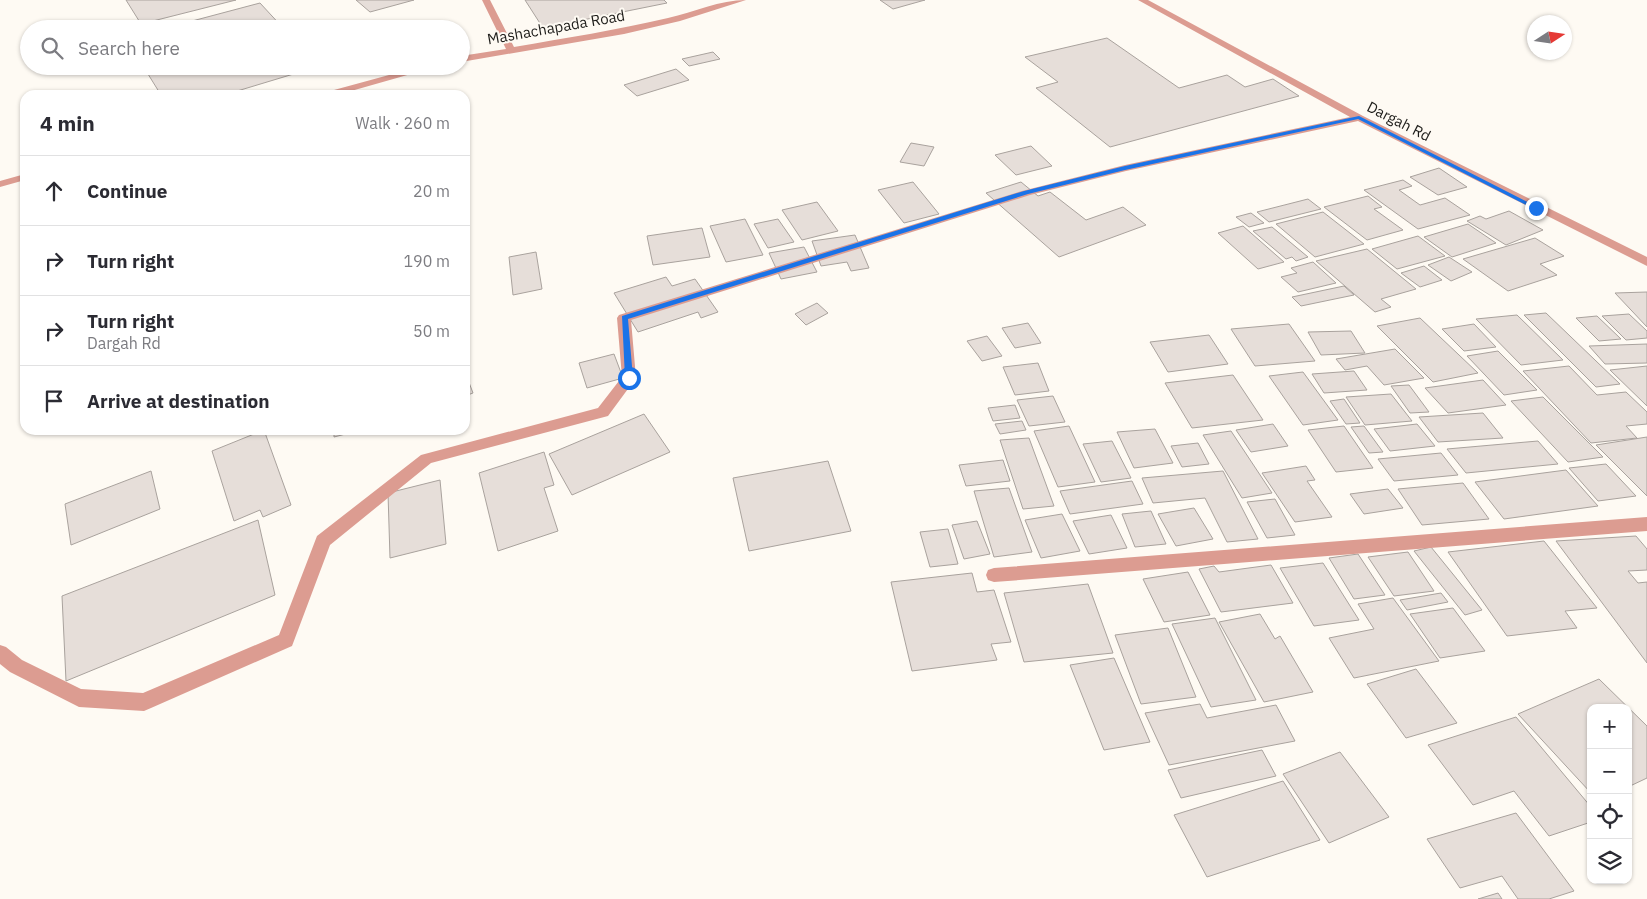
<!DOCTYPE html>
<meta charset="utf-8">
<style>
body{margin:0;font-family:"IBM Plex Sans",sans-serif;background:#f7f7f7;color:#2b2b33}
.controls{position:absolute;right:15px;bottom:15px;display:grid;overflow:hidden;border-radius:10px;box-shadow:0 1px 4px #0004}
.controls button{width:45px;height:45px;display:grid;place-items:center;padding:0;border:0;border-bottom:1px solid #e1e1e2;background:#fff;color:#2b2b33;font:25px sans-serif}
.compass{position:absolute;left:1527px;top:15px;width:45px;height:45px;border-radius:50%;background:#fff;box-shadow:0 1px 4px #0004;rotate:78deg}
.stop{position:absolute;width:15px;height:15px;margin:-11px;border:4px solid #1a73e8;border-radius:50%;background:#fff}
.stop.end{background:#1a73e8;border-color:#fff;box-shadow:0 1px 5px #0008}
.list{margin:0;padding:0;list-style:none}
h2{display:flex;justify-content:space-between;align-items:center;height:65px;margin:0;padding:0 20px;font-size:21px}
h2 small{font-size:16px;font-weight:400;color:#7c7c81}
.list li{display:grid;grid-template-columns:32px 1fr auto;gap:15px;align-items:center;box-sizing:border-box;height:70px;padding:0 20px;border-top:1px solid #e1e1e2}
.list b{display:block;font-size:19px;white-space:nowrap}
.list p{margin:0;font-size:16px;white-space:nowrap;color:#7c7c81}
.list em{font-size:16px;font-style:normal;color:#7c7c81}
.icon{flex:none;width:28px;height:28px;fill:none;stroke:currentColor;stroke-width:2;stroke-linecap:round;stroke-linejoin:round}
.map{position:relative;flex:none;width:1647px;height:899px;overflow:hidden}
.search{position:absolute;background:#fff;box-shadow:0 1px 4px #0004;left:20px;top:20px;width:450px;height:55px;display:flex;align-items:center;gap:12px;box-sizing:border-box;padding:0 18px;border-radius:28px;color:#7c7c81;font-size:19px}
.panel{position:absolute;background:#fff;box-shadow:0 1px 4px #0004;left:20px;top:90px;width:450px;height:345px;border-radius:15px}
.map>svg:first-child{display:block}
</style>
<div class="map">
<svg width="1647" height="899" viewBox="0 0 1647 899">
<rect width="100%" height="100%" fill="#fefaf3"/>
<!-- building -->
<path fill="#e6ded9" stroke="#a9a29d" d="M126,0H236L141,24Z
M356,0H414L370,12Z
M525,0H664L667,3L543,28Z
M880,0H925L893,9Z
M260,3L284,29H162Z
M1107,38L1179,88L1227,75L1245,87L1273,79L1299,96L1110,147L1036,88L1058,82L1025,57Z
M713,52L720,59L689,66L682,59Z
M143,66H320L224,95H161Z
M676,69L689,80L637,96L624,85Z
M911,143L934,147L924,166L900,162Z
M1031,146L1052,166L1016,175L995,155Z
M1439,168L1467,187L1438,195L1410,177Z
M1403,180L1412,186L1399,190L1420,205L1445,198L1470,215L1418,229L1364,190Z
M913,182L939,214L904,223L878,190Z
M1021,182L1038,196L1050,192L1086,220L1123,207L1146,225L1059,257L986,193Z
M1368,196L1382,207L1374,209L1403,230L1367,240L1324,207Z
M1308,199L1321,209L1269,222L1257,212Z
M817,202L838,231L802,240L782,210Z
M1509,211L1543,230L1506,245L1467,221L1480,216L1486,219Z
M1323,212L1364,244L1315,257L1276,224Z
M1251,213L1264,223L1249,227L1236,217Z
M745,219L763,255L726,262L710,226Z
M778,219L794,242L768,248L754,224Z
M1468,224L1496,243L1452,257L1424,237Z
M1243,226L1284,262L1258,269L1218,233Z
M1272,227L1308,257L1296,261L1292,257L1286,259L1253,231Z
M702,228L710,257L653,265L647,236Z
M855,235L869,268L851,271L847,262L821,266L812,241Z
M1418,236L1445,256L1397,269L1372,249Z
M1535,238L1564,256L1540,264L1557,275L1508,291L1463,259Z
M804,247L817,272L781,279L769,253Z
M1367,249L1416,289L1381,299L1391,307L1375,312L1316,261Z
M536,252L542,289L513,295L509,257Z
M1449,257L1472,272L1451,281L1428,265Z
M1313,262L1336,283L1298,292L1281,277L1297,273L1291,268Z
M1424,266L1442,280L1420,287L1401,273Z
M666,277L672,286L695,279L718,312L701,318L698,312L638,332L614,293Z
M1344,286L1354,295L1301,306L1292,297Z
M1647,292V327L1615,293Z
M817,303L828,313L806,325L795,314Z
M1546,313L1620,384L1596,387L1524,315Z
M1629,314L1647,331V338L1626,340L1602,316Z
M1517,315L1563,360L1521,365L1476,319Z
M1597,316L1621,339L1599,341L1576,318Z
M1420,318L1478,373L1433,382L1377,326Z
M1028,323L1041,343L1015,348L1002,328Z
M1289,324L1315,361L1255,366L1231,329Z
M1474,324L1496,347L1464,351L1442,329Z
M1351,331L1365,353L1321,355L1308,332Z
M1209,335L1228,364L1168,372L1150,342Z
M987,336L1002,356L982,361L967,341Z
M1647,344V363L1605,364L1589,346Z
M1395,349L1424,378L1384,385L1367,366L1345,370L1336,359Z
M1498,351L1537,390L1504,395L1467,356Z
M614,354L623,378L587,388L579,363Z
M1038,363L1049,391L1015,395L1003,367Z
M1569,366L1597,395L1626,392L1647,412V424L1626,426L1637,438L1591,443L1523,371Z
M1647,366V406L1610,370Z
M1354,371L1367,390L1324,393L1312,374Z
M465,372L473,393L465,396Z
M1303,372L1338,420L1303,425L1269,376Z
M1233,375L1263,420L1192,428L1165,383Z
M1483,380L1506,405L1448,413L1425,388Z
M1409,385L1429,412L1410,413L1391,386Z
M1391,394L1412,421L1365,425L1346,397Z
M1053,396L1065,422L1029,426L1017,400Z
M1543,397L1603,457L1568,462L1511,401Z
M1344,399L1360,423L1346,424L1330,401Z
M1015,405L1020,418L993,421L988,408Z
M1483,413L1503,438L1438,442L1419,417Z
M644,414L670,452L572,495L549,454Z
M1022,421L1026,430L1000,434L995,424Z
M1273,424L1288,446L1251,452L1236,430Z
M1417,424L1435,446L1390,451L1374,429Z
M1069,426L1095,482L1058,487L1034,431Z
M1344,426L1373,468L1336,472L1308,430Z
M1364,426L1383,452L1369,453L1351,427Z
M1155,429L1173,463L1134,468L1117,432Z
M264,430L291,505L263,517L260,510L234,521L212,451Z
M334,430H361L334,437Z
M1231,431L1272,493L1242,498L1203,435Z
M1647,437V496L1596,445Z
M1029,438L1054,506L1023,509L1000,440Z
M1112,441L1131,478L1101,482L1083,444Z
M1538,441L1558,464L1466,473L1447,449Z
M1198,443L1209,464L1182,467L1171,446Z
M544,452L554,485L544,488L558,531L498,551L479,473Z
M1441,453L1458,475L1394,481L1378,459Z
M1003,460L1010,481L966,486L959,465Z
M828,461L851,531L749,551L733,478Z
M1606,464L1636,496L1598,501L1569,468Z
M1306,466L1315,480L1307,481L1332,517L1295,522L1262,473Z
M1566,470L1598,506L1504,519L1475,482Z
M151,471L160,509L71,545L65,504Z
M1223,471L1258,539L1227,542L1205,498L1153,503L1142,478Z
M440,480L446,544L390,558L388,493Z
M1132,481L1143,504L1070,514L1060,491Z
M1463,483L1489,519L1422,525L1398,489Z
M1009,488L1032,552L994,557L974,491Z
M1388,489L1403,508L1364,514L1350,494Z
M1275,499L1295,535L1267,538L1247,502Z
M1194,508L1213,539L1176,546L1158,514Z
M1151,511L1166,544L1135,547L1122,514Z
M1062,514L1080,551L1041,558L1025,520Z
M1111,515L1127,548L1089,554L1073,521Z
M258,520L275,595L66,681L62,596Z
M977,521L990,554L964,559L952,525Z
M948,529L958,564L930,567L920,532Z
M1636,536L1647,549V570L1628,571L1638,583L1647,582V663L1556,541Z
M1544,541L1597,608L1565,611L1577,628L1507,636L1448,552Z
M1431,547L1482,610L1465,615L1414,551Z
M1408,552L1434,591L1394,596L1368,557Z
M1358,554L1385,595L1354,599L1329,558Z
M1323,563L1359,620L1314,626L1280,568Z
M1271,565L1293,603L1221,612L1199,569L1214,566L1219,572Z
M1188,572L1210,615L1164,622L1143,579Z
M972,573L977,592L994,590L1011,642L991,644L997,660L912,671L891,582Z
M1088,584L1113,653L1024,662L1004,593Z
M1441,593L1448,602L1407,610L1400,600Z
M1393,598L1439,661L1354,678L1329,638L1374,629L1358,604Z
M1453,608L1485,651L1440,658L1410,614Z
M1260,614L1275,639L1280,636L1313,692L1264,702L1219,622Z
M1215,618L1256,700L1211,707L1172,624Z
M1168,628L1196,697L1141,704L1115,635Z
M1114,658L1150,742L1104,750L1070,665Z
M1416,669L1457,723L1406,738L1367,684Z
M1599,679L1647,726V778L1628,787V708H1591V793L1518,714Z
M1200,704L1207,718L1276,705L1295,741L1169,765L1145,713Z
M1516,717L1591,807V822L1549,836L1514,791L1473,805L1428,745Z
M1262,750L1276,776L1181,798L1168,770Z
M1340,752L1389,817L1329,843L1283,774Z
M1283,781L1320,840L1207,877L1174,815Z
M1516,813L1574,891L1549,899H1518L1502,876L1460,888L1427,839Z
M1498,893L1502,899H1478Z"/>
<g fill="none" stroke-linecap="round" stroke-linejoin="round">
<!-- minor -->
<path fill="#dc9c91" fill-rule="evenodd" d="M482,0H490L514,47C566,38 617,30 668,18C694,12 720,0 746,0L680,21L624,34L461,62V56L506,49Z
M1138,0H1148L1363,116L1647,257V266L1358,121L1126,171L1030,195L631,320L636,378L608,416L431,463L330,545L292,646L151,708L144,711L79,707L10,672L0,664V645L6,647L22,660L81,689L143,693L279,635L317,536L421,455L598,408L622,377L617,318L619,315L1022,191L1125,165L1350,117Z
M422,66H439L337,95H321L323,93Z
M25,174V180L0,187V181Z
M1647,517V531L994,582L988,580L986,575L988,570L994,568Z"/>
</g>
<!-- route -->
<path fill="#1a73e8" d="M1359,116L1539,208L1534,209L1358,119L1125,170L1028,194L628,319L633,378L629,381L625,378L622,316L1024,191L1125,166Z"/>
<g text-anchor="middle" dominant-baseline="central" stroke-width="4" stroke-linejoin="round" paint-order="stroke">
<!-- far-street labels -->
<g font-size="15" fill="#1d1c19" stroke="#fefaf3">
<text transform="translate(556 27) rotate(-10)">Mashachapada Road</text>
<text transform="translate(1399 121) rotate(27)">Dargah Rd</text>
</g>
</g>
</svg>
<div class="controls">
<button>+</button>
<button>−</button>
<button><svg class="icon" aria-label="locate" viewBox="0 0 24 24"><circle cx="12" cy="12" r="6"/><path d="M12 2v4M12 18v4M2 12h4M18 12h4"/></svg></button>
<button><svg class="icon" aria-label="layers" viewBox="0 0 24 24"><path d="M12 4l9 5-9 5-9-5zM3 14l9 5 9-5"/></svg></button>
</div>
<svg class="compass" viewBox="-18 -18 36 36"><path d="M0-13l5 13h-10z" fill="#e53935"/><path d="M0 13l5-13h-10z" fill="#7c7c81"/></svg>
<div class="stop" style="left:629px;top:378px"></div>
<div class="stop end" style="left:1536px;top:208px"></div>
<div class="search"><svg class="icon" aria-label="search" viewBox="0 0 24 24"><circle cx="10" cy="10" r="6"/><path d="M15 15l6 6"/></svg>Search here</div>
<section class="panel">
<h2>4 min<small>Walk · 260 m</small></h2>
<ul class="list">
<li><svg class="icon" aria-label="ahead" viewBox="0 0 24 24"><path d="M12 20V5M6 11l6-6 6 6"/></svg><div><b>Continue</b></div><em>20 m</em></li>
<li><svg class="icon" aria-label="right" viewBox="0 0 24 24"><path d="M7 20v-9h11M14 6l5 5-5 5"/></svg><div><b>Turn right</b></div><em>190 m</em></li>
<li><svg class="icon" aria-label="right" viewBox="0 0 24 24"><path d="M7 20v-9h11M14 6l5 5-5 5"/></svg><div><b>Turn right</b><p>Dargah Rd</p></div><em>50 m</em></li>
<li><svg class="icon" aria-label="arrive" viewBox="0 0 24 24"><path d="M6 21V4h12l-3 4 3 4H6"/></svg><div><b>Arrive at destination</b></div></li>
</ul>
</section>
</div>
